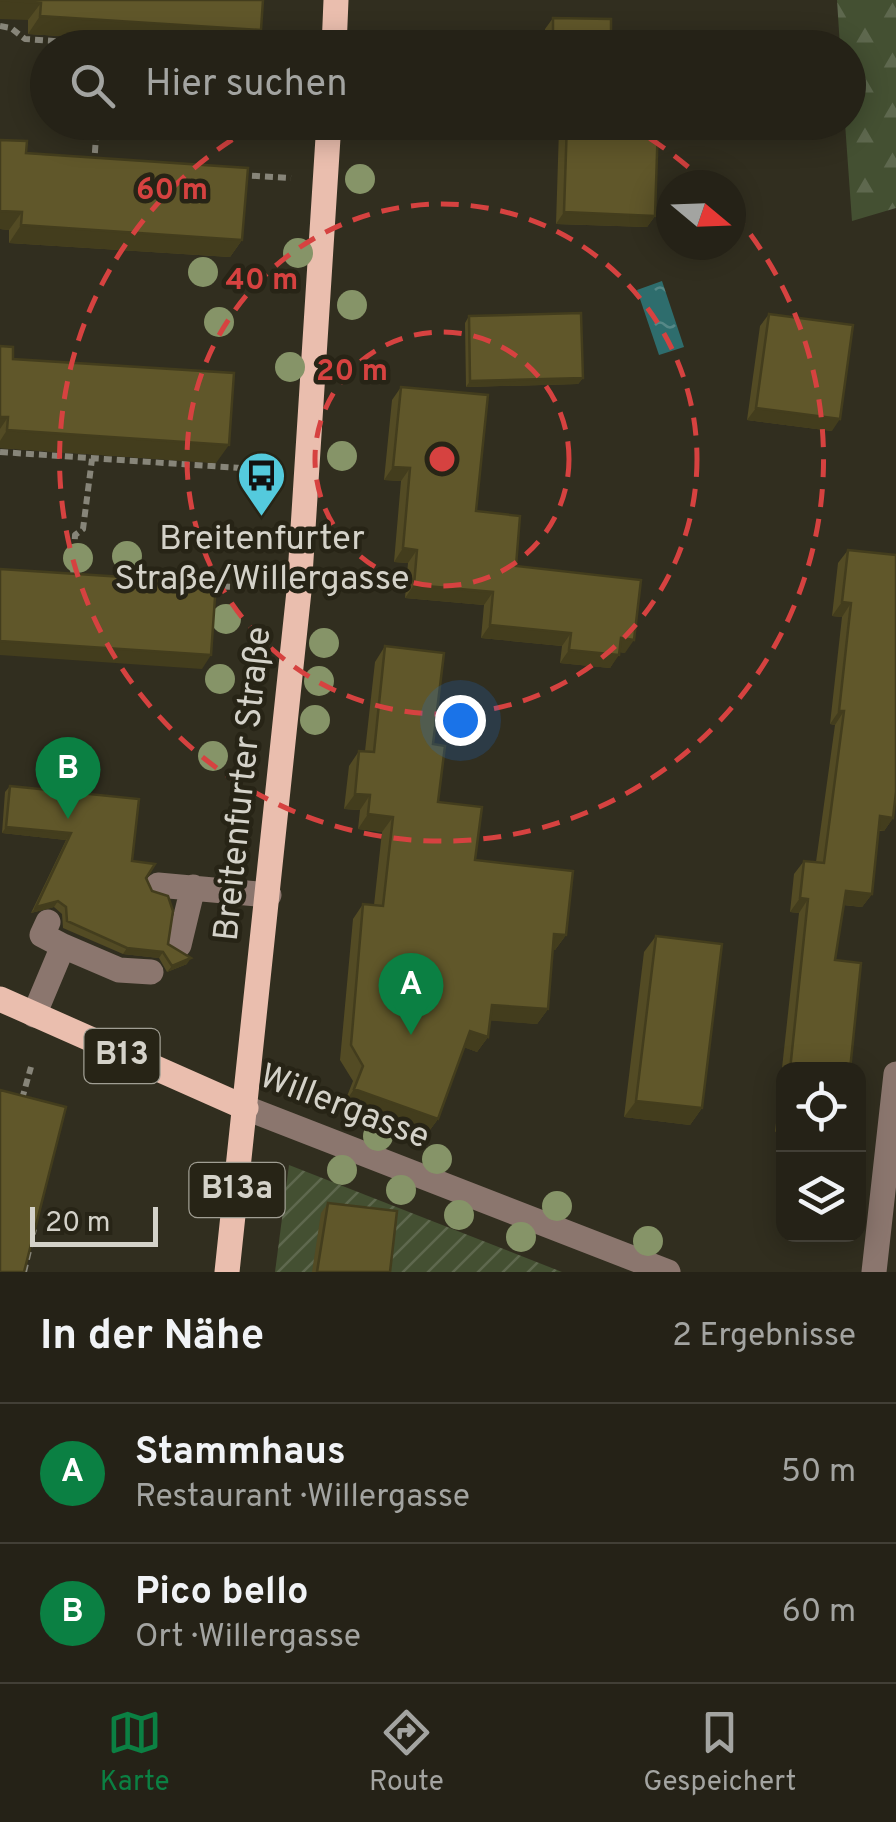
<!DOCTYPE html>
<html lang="de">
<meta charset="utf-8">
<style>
body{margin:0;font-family:Overpass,sans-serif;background:#2d2a20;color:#f1f3f6}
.controls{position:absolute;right:30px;bottom:30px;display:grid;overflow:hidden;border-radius:20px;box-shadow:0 5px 25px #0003}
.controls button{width:90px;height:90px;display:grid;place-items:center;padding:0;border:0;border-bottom:2px solid #423f36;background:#252217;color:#f1f3f6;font:50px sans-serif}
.compass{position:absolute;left:656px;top:170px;width:90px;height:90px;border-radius:50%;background:#252217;box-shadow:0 5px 25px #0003;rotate:109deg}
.scale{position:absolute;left:30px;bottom:25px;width:128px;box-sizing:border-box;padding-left:10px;border:5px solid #d4d2c9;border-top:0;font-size:28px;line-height:35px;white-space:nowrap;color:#d4d2c9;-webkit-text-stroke:8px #272416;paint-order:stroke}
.you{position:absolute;left:460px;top:720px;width:35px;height:35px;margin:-25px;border:8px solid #fff;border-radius:50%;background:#1a73e8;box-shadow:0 0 0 15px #1a73e833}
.badge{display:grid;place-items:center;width:65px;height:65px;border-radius:50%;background:#0b8043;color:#fff;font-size:32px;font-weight:700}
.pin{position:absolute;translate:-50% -82px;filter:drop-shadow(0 2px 5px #0008)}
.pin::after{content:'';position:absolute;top:52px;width:35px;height:30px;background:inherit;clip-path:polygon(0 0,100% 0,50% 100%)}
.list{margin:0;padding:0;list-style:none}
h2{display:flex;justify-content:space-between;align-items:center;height:130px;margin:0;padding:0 40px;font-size:42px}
h2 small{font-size:32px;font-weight:400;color:#a3a4a1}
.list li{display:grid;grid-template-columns:65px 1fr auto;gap:30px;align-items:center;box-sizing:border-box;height:140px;padding:0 40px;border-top:2px solid #423f36}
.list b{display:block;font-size:38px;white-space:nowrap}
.list p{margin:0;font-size:32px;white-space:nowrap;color:#a3a4a1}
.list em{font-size:32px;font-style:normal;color:#a3a4a1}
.icon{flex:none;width:55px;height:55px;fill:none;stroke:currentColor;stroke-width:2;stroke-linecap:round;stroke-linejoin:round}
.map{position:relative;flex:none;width:896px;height:1272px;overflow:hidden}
.search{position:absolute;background:#252217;box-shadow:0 5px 25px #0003;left:30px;right:30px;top:30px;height:110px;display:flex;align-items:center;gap:25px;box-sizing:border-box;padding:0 35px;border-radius:55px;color:#a3a4a1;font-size:38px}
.sheet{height:410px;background:#252217}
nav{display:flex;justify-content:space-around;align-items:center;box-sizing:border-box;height:140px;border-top:2px solid #423f36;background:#252217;font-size:28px;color:#a3a4a1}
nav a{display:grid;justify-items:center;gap:5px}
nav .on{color:#0b8043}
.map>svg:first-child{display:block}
</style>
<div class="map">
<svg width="896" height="1272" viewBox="0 0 896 1272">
<defs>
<pattern id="forest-firs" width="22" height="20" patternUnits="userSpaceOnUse" patternTransform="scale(2.5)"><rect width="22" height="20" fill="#445032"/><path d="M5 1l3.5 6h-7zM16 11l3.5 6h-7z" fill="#5e684e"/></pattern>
<pattern id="garden-furrows" width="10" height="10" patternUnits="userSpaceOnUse" patternTransform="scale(2.5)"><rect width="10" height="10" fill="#445032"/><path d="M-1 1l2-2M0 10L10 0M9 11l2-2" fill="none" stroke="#5e684e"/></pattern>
<pattern id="water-ripples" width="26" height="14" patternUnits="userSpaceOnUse" patternTransform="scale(2.5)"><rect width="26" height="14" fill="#2e6d6d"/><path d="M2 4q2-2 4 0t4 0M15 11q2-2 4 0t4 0" fill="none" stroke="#558887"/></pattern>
</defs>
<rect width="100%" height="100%" fill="#312e1f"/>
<!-- forest -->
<path fill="url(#forest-firs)" d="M837,0H896V208L852,221L845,123L848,48L840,47Z"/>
<!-- garden -->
<path fill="url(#garden-furrows)" d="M289,1165L562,1272H275Z"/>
<!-- water -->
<path fill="url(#water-ripples)" d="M662,281L684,347L659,355L637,290Z"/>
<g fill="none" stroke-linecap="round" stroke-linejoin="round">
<!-- path -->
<path stroke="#878579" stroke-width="6" stroke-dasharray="8 5" stroke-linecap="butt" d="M0,26L11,28L25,39L155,48
M94,166L97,122
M239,175L291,178
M0,452L270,470
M73,578L75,535L83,529L92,459
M209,586L258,588
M22,1099L31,1067
M24,1272L34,1229"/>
<!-- minor -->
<path stroke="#8b766e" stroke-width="25" d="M158,885L269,895
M48,922L42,935L63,946
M179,945L193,887
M34,1015L63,946L119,970L151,972
M246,1108L668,1272
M874,1272L896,1074"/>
<!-- major -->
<path stroke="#eabeae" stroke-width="25" d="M334,48L336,0
M0,999L246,1108
M227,1272L299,591L329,122"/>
</g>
<!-- trees -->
<g fill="#869468">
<circle cx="360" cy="179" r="15"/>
<circle cx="298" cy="253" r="15"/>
<circle cx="203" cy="272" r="15"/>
<circle cx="352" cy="305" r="15"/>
<circle cx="219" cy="322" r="15"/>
<circle cx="290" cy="367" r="15"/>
<circle cx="342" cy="456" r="15"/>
<circle cx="127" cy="556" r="15"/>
<circle cx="78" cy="558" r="15"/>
<circle cx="226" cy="619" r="15"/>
<circle cx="324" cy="643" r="15"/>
<circle cx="220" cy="679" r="15"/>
<circle cx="319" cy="681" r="15"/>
<circle cx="315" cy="720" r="15"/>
<circle cx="213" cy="756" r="15"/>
<circle cx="378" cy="1136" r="15"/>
<circle cx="437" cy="1159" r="15"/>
<circle cx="342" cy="1170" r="15"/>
<circle cx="401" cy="1190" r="15"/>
<circle cx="557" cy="1206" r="15"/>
<circle cx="459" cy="1215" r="15"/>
<circle cx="521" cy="1237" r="15"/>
<circle cx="648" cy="1241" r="15"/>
</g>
<!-- wall -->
<path fill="#534b24" d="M0,0H263L261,30L249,48L28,34V20Z
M553,18L611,48H545V29Z
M465,122H744V127L736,139L658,135L655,216L647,227L556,224L559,129L465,131Z
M0,140L26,153L242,240L230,257L9,243V230L0,229Z
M769,314L832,431L747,420L760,326Z
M469,316L583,378L578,384L466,387L465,323Z
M0,346L13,359L216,463L0,448Z
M401,387L476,511L516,566L625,653L620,652L610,668L560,663L562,646L481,638L484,605L405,598L408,563L394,562L401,481L384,480L392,400Z
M848,550L893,818L884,831H879L872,894L862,907L843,905L835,960L850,1070H784V1133L775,1132L799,913L790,912L794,874L804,861L816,862L835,725L830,724L842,617L832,616L838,563Z
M385,646L433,744L438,802L475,860L566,935L555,950H553L548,1009L537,1024L490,1020L488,1037L477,1052L464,1047L438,1119L427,1134L344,1104L353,1081L340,1060L353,919L363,904L374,905L382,832L358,829L360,810L344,809L349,766L359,751H365L375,662Z
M10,786L132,861L146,878L168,944L187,964L167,972L159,958L123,954L63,928L62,914L54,907L31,913L66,840L2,833L5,792Z
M656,936L702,1108L690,1125L624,1117L644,952Z
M328,1203L390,1272H312L321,1213Z"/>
<!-- shaded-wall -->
<path fill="#433d1d" d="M0,0L41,3L28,20L0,19Z
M40,16L261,30L249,48L28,34Z
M470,122H564L559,129L465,131Z
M658,123L744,127L736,139L650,134Z
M0,211L22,212L9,230L0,229Z
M564,212L655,216L647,227L556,224Z
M21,225L242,240L230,257L9,243Z
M583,378L578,384L466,387L470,381Z
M756,408L840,419L832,431L747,420Z
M0,417H8L0,429Z
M7,430L229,445L216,463L0,448V441Z
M393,467L410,468L401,481L384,480Z
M403,548L417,550L408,563L394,562Z
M414,585L493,592L484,605L405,598Z
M842,602L851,603L842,617L832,616Z
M490,625L571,633L562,646L481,638Z
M621,638L634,640L625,653L612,651Z
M0,641L211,655L202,669L0,655Z
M569,650L619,655L610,668L560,663Z
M839,711H844L835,725L830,724Z
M355,794L370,795L360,810L344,809Z
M368,814L393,817L382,832L358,829Z
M880,816L893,818L884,831L871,829Z
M6,827L71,833L66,840L2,833Z
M846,891L872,894L862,907L836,904Z
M800,898L808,899L799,913L790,912Z
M58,901L54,907L31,913L36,907Z
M554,934L566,935L555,950L544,949Z
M127,948L163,952L159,958L123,954Z
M191,958L187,964L167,972L172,966Z
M492,1005L548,1009L537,1024L482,1020Z
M470,1031L488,1037L477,1052L460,1046Z
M354,1089L438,1119L427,1134L344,1104Z
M636,1101L702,1108L690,1125L624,1117Z
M784,1120V1133L775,1132Z"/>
<!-- building -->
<path fill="#60572a" stroke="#433d1d" stroke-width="2.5" d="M0,0H263L261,30L40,16L41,3Z
M553,18L611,19V48H553Z
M567,122H744V127L658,123L655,216L564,212Z
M0,140L27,141L26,153L248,168L242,240L21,225L22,212L0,211Z
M581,313L583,378L470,381L469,316Z
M769,314L853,325L840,419L756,408Z
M0,346L13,347V359L234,373L229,445L7,430L8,417H0Z
M401,387L488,395L476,511L520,516L516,566L641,580L634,640L621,638L619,655L569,650L571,633L490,625L493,592L414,585L417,550L403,548L410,468L393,467Z
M848,550L896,555V792L893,818L880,816L872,894L846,891L835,960L861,963L850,1070H790L808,899L800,898L804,861L824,863L844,711H839L851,603L842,602Z
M0,569L216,583L211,655L0,641Z
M385,646L444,653L433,744L445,746L438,802L482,807L475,860L573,871L566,935L554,934L548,1009L492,1005L488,1037L470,1031L438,1119L354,1089L363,1066L351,1045L363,904L383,906L393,817L368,814L370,795L355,794L359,751L374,752Z
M10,786L139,799L132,861L155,864L146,878L152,891L168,896L173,911L168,944L191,958L172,966L163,952L127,948L67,921L66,907L58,901L36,907L71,833L6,827Z
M656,936L722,944L702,1108L636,1101Z
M0,1090L66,1107L24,1272H0Z
M328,1203L397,1211L390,1272H317Z"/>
<!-- distance rings -->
<g fill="none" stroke="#d64240" stroke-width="5" stroke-dasharray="18 12">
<circle cx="442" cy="459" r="127"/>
<circle cx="442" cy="459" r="255"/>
<path d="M624 123A382 382 0 0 1 707 184M732 211A382 382 0 1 1 260 123"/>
</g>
<!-- icons -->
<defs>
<symbol id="bus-pin" viewBox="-11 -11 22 30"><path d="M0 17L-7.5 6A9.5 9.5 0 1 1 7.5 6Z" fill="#54cadd" stroke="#272416"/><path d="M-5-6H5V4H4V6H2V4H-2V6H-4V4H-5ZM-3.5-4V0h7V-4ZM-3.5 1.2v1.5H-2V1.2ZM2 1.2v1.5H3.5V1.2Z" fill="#111"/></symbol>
</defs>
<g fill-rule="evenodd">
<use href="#bus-pin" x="234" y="448" width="55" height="75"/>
</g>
<g text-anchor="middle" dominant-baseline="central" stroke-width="9" stroke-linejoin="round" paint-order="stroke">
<!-- shield labels -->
<g fill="#272416" stroke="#a09e93" stroke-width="2.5">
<rect x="84.5" y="1029" width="75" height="54" rx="8"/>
<rect x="189.5" y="1163" width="95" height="54" rx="8"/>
</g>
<g font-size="32" font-weight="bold" fill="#d4d2c9">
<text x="122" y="1056">B13</text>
<text x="237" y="1190">B13a</text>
</g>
<!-- poi labels -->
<g font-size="35" fill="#d4d2c9" stroke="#272416">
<text x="262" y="540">Breitenfurter<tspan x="262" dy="40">Straße/Willergasse</tspan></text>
</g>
<!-- street labels -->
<g font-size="35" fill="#d4d2c9" stroke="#272416">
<text transform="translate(244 784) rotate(-84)">Breitenfurter Straße</text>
<text transform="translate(344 1108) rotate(21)">Willergasse</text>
</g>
</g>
<circle cx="442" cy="459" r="15" fill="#d64240" stroke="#272416" stroke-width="5"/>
<g font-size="30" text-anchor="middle" font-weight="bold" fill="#d64240" stroke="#272416" stroke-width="9" stroke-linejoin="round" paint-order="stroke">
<text x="172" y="199">60 m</text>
<text x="262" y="289">40 m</text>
<text x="352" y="380">20 m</text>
</g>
</svg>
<div class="controls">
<button><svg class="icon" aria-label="locate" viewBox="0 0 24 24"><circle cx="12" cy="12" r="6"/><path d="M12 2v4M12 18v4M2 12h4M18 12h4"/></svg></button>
<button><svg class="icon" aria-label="layers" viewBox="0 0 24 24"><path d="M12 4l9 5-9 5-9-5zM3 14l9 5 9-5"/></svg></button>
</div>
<svg class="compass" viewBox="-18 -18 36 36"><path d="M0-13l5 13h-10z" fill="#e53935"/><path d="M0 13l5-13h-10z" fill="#a3a4a1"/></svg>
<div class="scale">20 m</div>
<div class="you"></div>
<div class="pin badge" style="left:411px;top:1035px">A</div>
<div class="pin badge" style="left:68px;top:819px">B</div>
<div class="search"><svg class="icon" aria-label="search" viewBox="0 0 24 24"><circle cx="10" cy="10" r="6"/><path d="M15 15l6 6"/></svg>Hier suchen</div>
</div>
<section class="sheet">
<h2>In der Nähe<small>2 Ergebnisse</small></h2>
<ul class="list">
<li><span class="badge">A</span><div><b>Stammhaus</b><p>Restaurant · Willergasse</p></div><em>50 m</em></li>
<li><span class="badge">B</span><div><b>Pico bello</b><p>Ort · Willergasse</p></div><em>60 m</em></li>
</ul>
</section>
<nav>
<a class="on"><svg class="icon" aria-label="map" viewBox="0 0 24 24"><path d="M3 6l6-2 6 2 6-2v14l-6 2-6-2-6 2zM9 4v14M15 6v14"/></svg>Karte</a>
<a><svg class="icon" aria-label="directions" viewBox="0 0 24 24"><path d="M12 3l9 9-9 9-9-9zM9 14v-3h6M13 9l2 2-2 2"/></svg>Route</a>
<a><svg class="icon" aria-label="saved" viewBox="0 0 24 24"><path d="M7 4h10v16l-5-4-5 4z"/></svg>Gespeichert</a>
</nav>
